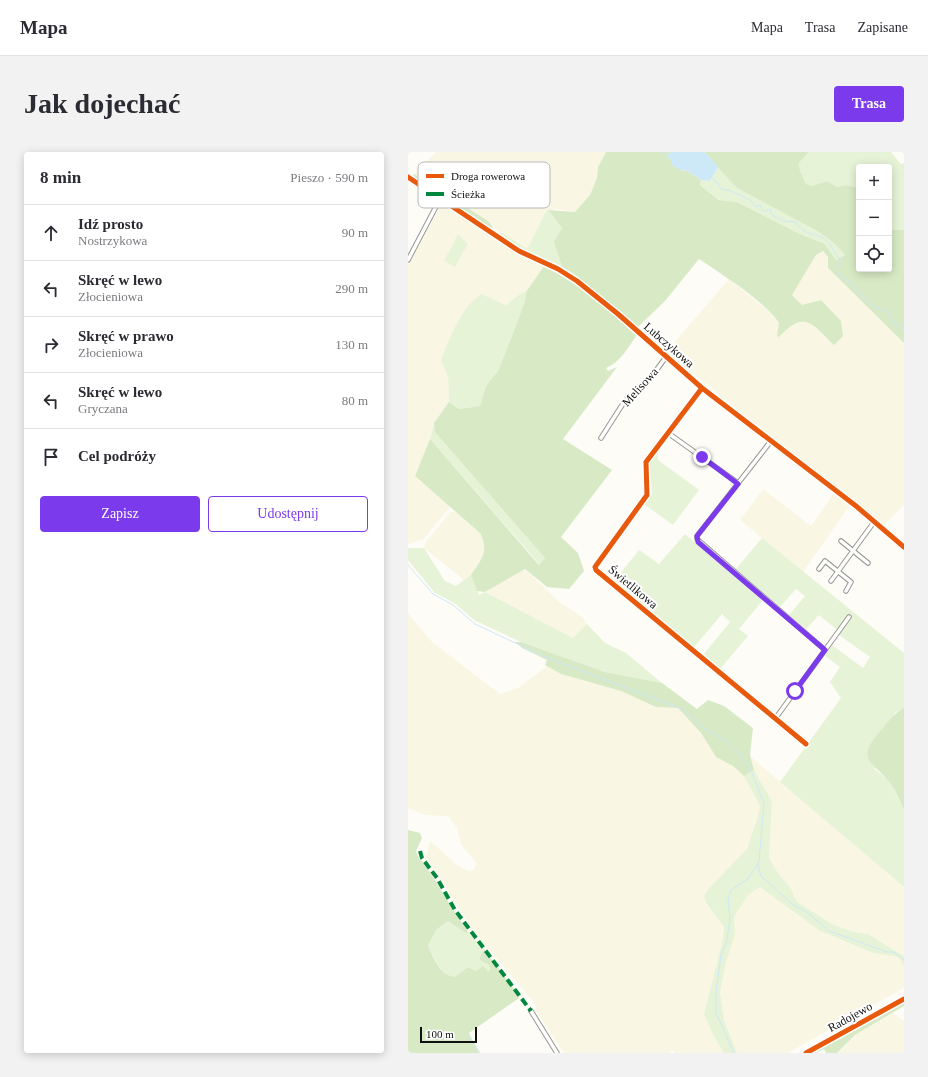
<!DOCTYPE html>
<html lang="pl">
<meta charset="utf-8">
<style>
body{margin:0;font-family:Georgia,serif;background:#f2f2f3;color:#2b2b33}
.controls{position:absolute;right:12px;top:12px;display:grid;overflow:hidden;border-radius:4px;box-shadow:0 2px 10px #0003}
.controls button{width:36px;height:36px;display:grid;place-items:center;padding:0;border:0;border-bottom:1px solid #e1e1e2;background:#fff;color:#2b2b33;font:20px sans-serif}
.scale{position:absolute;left:12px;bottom:10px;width:57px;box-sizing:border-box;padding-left:4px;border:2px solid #111;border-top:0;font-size:11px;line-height:14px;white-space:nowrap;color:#111;-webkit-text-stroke:3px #fff;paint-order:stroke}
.stop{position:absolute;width:12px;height:12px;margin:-9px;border:3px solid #7c3aed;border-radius:50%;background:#fff}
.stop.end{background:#7c3aed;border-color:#fff;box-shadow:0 1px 4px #0008}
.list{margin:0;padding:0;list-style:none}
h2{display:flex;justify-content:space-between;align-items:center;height:52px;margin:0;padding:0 16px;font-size:17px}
h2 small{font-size:13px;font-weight:400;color:#7c7c81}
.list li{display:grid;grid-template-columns:26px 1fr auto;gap:12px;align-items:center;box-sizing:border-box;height:56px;padding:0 16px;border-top:1px solid #e1e1e2}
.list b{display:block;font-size:15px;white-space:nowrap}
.list p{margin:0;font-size:13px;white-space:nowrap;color:#7c7c81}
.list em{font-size:13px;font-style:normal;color:#7c7c81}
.actions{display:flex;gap:8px;padding:12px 16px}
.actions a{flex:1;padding:9px 0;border:1px solid #7c3aed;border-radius:4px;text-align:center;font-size:14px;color:#7c3aed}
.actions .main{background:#7c3aed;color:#fff}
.icon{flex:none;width:22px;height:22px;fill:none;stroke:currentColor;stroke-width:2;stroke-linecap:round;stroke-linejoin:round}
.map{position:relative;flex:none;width:496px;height:901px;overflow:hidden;border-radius:4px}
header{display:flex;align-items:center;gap:24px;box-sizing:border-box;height:56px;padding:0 20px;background:#fff;border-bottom:1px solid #e1e1e2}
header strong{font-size:19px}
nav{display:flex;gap:22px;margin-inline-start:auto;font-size:14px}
.intro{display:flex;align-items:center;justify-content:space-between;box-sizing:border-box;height:96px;padding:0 24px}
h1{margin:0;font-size:28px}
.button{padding:10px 18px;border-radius:4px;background:#7c3aed;color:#fff;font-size:14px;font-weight:700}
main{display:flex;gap:24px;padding:0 24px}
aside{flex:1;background:#fff;border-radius:4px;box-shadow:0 2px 10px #0003}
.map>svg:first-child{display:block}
</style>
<header>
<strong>Mapa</strong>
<nav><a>Mapa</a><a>Trasa</a><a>Zapisane</a></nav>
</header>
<div class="intro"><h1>Jak dojechać</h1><a class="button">Trasa</a></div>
<main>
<aside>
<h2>8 min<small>Pieszo · 590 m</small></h2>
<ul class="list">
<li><svg class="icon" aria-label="ahead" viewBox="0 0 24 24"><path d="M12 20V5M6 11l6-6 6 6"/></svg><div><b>Idź prosto</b><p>Nostrzykowa</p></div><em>90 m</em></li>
<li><svg class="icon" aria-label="left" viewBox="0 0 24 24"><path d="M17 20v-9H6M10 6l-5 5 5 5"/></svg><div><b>Skręć w lewo</b><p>Złocieniowa</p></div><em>290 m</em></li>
<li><svg class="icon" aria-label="right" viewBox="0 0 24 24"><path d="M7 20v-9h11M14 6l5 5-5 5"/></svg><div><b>Skręć w prawo</b><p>Złocieniowa</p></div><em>130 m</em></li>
<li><svg class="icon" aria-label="left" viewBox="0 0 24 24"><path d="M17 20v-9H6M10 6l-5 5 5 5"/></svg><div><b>Skręć w lewo</b><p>Gryczana</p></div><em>80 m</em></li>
<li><svg class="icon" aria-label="arrive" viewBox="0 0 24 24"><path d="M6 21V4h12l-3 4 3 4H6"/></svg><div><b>Cel podróży</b></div></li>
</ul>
<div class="actions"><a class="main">Zapisz</a><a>Udostępnij</a></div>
</aside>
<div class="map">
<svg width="496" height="901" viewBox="0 0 496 901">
<rect width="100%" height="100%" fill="#fdfcf7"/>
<!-- farmland -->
<path fill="#f9f7e4" d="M28,0H198L190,15L189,26L182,43L176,51L167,60L149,57L138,59L119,97L92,81L80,69L6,22Z
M34,51H37L119,106L135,114L134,117L118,140L114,141L110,145L97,153L73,142L67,147L52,166L33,208L40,225L41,250L26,271L17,303L7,324L43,354L16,387L0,392V114Z
M415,99L420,105V116L496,191V353L475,374L258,200L321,127L358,157L369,168L371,171L370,185L381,174L396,169L406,172L426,193L394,153L383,143L408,103Z
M355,337L403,374L426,341L442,353L395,420L332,368Z
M42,360H49L63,371L72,381L77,392V400L63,423L57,429L16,396L17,391Z
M115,418L119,419L150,449L174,465L179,472L165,486L77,440Z
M0,461L23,489L92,542L110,536L139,514L153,522L213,539L248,555L270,556L293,581L308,605L325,614L336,624L352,654L350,664L339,697L301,736L298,752L316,775L315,787L296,862L306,885L316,901H267L265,898L261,901H156L128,859L127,852L66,779L18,705L22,689L49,713L60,719L66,718L68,711L53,692L49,676L40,664L17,663L0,656Z
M342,604L496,735V804L460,782L446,780L426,773L389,750L382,735L370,721L361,706L363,647L346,618Z
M352,735L412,779L447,794L491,806L496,814V836L380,901H329L316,868L312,841L318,810L326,782V765L340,743Z
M485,861L496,869V901H430L447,883Z"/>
<!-- green -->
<path fill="#e7f3d7" d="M401,0H483L493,12L496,11V78H481V15H451V36L437,33L429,35L419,29L404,34L398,32L392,19L391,11Z
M309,13L329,36L411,80L427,92L437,103L428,108L417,92L392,82L329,50L312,48L292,33L293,28L302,29L309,17Z
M140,58L154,76C144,90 151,102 155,117L111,97L93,84L92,81H95L119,97L138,59Z
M50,82L60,92L47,115L36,109Z
M118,140L117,149L102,189L90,219L78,234L72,254L51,257L41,250L40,225L33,208C42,185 52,157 73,142L98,153C104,149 111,141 118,140Z
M26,271L28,280L137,406L132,413L22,287Z
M249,300L250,308L291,338L265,373L236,352L244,342L241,310Z
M277,382L355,448L331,477L340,484L312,517L295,503L322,470L314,462L286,495L206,429L231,398L251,412Z
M354,386L496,501V555L487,561L467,617L483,631L496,658V735L372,630L433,546L422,530L432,515L417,504L424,493L455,516L462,505L431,483L434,472L428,477L411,463L398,477L381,463L397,444L388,437L372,455L328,417Z
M0,396H16L37,429L48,434L63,423L71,443L77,440L165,486L179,472L197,491L218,501L254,531L197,520L113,490L66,468L49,453L26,440L0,408Z
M346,618L364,649L361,706L370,721L382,735L389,750L426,773L446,780L460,782L496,804V814L491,806L486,804L465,801L412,779L352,735L340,743L326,765L327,782L318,810L312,841L316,868L329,901H316L306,885L296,862L315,787L316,775L298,751L296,744L301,736L339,697L350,664L352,654L336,624Z
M40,769L58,780L60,779L76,797L71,806L73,809L81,813L82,818L68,819L60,815L47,826C32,824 27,806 20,794L28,778Z"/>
<!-- forest -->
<path fill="#d8eac5" d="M198,0H263V8L272,18L280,19L293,28L292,33L311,48L329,50L392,82L417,92L428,108L437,103L427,92L411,80L329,36L296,0H401L391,11L392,19L398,32L404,34L419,29L429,35L437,33L451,36V117H481V78H496V191L420,116V105L415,99L408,103L384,143L394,153L413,148L433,169L435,184L426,193C404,172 397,157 371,185L369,184L371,171C359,151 312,121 291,107L257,149L229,176L208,157L155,117L146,90L154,76L140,58L167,60L182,43L189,26L190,15Z
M6,22L80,69L85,75L82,77L4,26Z
M137,113C169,125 205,159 229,183C220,195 213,210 198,216L200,219L209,215L155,287L204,318L153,385L170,401L176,419L161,437L139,435L117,417L77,440L69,439L63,423C73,407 82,400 72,381L7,324L22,287L131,413L137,406L27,280L26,271L41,250L51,257L72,254L78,234L90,219L102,189L117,149L118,140L134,117L135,114Z
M107,490H113L197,520L254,531L289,557L300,548L316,554L345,576L342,603L346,618L336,624L325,614L308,605L293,581L270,556L248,555L213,539L153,522L137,513L139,508L114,496Z
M496,555V658C492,650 488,638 482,631C464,608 447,609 472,579C480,570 486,562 496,555Z
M0,678L12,681L14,686L8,699L10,704C29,728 41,754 60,779L58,781L40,769L28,778L20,794C26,806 32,824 47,825L60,815L68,819L75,814L80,819L82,818L81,813L73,809L71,806L76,797L109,841L111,846L61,881L71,901H0Z
M496,850V854L447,883L429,901H418L416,897L408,901H402L426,890Z"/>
<!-- water -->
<path fill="#cde8f7" d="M263,0H296L309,13V17L302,29L293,28L280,19L272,18L264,13L263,8L259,5Z"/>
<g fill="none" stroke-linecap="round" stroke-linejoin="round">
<!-- stream -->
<path stroke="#cde8f7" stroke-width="1" d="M254,0L261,5
M303,25L309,30L313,37L323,39L342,48L348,55L352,53L353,56L357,60L362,57L364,63L376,69L388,70C395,84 408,80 418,88C425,94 426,103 433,108L429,118L432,125L445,132L452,142L467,155L479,160L486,171L492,174L496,179
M496,180V184
M0,413L25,442L45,453L67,472L137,505L274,557L296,576L319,590L340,612L356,651L351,710L340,727L323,738L320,748L322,766L319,788L313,803L308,840V861L326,901
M350,713L353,724L384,752L400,761L421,779L479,800H486L496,808
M61,884L72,901"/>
<defs>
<path id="street" d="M0,25L111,99L150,117L169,129L210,162L294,236L448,354L496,395
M0,108L32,47
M294,236L238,310L239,343L187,415L188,418L398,592
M260,281L330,331
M193,286L216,250L244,224L258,205
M363,289L289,384V387L417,498
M433,389L460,411
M411,417L417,409L443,430L438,439
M423,429L466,370
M367,567L441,465
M123,859L149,901"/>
<path id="secondary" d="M398,901L496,847"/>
</defs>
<!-- street casing -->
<use href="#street" stroke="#979795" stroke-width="5.5"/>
<!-- secondary casing -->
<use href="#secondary" stroke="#8e8d8b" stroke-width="6"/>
<!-- street -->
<use href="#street" stroke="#fffffe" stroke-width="3.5"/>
<!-- secondary -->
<use href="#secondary" stroke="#f6f4eb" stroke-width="4.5"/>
<!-- quiet -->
<path stroke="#00873e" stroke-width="4" stroke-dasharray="8 4" stroke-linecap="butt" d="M12,699L14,706L29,726L47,758L123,859"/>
<defs>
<path id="cycleway" d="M0,25L111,99L150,117L169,129L210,162L294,236L448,354L496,395
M294,236L238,310L239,343L187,415L188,418L398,592
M398,901L496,847"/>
</defs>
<!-- cycleway casing -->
<use href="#cycleway" stroke="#fff" stroke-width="8"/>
<!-- cycleway -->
<use href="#cycleway" stroke="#e8590c" stroke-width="5"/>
</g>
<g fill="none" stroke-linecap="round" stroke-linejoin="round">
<!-- route -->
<path stroke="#7c3aed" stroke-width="5" d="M294,305L330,332L289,384L290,390L417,498L387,539"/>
</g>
<g text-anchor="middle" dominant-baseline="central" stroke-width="4" stroke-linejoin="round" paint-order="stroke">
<!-- street labels -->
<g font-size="12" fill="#111" stroke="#fff">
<text transform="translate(261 193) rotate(41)">Lubczykowa</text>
<text transform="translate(232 235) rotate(-48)">Melisowa</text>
<text transform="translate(225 435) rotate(40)">Świetlikowa</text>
<text transform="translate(442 865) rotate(-29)">Radojewo</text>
</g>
</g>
<!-- legend -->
<rect x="10" y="10" width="132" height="46" rx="6" fill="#fff" stroke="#b8b8b8" stroke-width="1"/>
<rect x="18" y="22" width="18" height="4" fill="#e8590c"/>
<rect x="18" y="40" width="18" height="4" fill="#00873e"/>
<g font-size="11" fill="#111">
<text x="43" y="28">Droga rowerowa</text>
<text x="43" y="46">Ścieżka</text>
</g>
</svg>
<div class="controls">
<button>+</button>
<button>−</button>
<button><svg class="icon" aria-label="locate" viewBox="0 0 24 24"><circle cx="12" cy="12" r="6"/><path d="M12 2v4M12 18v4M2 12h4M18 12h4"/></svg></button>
</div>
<div class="scale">100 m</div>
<div class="stop" style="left:387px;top:539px"></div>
<div class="stop end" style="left:294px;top:305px"></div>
</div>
</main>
